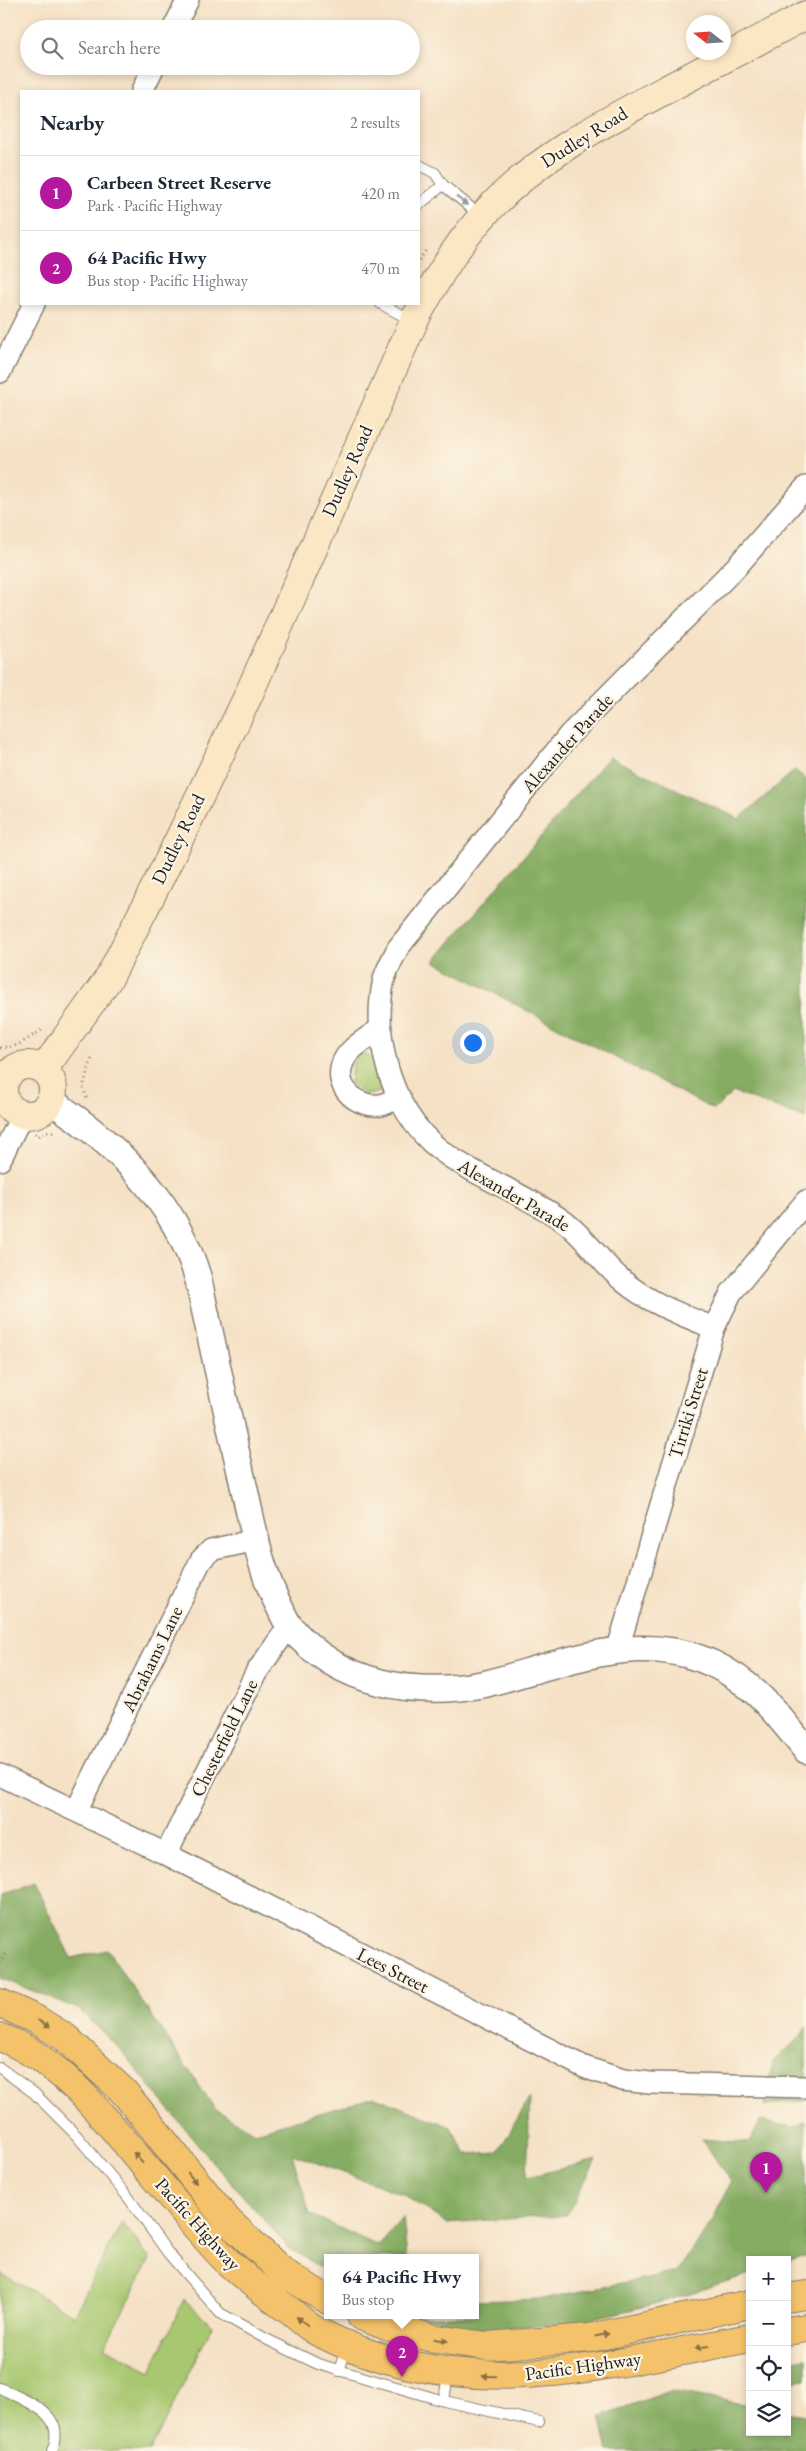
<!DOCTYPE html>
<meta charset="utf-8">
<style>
body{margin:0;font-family:"EB Garamond",serif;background:#f6f6f7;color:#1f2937}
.controls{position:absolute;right:15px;bottom:15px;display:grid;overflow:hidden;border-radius:0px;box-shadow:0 2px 8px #0003}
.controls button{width:45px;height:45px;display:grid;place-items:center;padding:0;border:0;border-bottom:1px solid #e0e1e3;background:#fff;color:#1f2937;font:25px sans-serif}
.compass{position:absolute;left:686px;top:15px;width:45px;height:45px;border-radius:50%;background:#fff;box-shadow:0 2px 8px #0003;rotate:287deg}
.you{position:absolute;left:472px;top:1042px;width:18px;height:18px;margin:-12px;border:4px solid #fff;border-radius:50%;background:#1a73e8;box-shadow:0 0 0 8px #1a73e833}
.badge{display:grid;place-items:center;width:32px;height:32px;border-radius:50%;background:#b5179e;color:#fff;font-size:16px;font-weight:700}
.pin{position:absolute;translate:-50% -41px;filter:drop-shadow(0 1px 2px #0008)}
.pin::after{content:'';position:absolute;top:26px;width:18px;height:15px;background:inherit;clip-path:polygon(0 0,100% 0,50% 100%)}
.popup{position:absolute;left:324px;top:2254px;width:155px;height:65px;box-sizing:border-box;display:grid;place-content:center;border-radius:0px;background:#fff;filter:drop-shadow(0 1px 4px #0005);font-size:16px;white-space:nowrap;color:#747a83}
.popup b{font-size:19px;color:#1f2937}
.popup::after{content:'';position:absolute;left:50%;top:100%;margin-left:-10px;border:10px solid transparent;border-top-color:#fff}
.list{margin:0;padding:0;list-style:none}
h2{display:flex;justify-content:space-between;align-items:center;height:65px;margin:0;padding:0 20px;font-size:21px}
h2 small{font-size:16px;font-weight:400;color:#747a83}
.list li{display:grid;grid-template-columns:32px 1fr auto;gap:15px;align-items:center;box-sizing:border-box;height:75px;padding:0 20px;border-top:1px solid #e0e1e3}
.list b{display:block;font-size:19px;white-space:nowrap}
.list p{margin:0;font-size:16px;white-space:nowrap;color:#747a83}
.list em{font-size:16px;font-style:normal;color:#747a83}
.icon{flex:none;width:28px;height:28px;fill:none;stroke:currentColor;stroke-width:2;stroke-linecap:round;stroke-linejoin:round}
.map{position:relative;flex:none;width:806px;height:2451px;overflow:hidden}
.search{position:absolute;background:#fff;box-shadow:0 2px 8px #0003;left:20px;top:20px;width:400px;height:55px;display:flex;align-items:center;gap:12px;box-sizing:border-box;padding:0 18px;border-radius:28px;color:#747a83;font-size:19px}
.panel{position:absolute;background:#fff;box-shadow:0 2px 8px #0003;left:20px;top:90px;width:400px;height:215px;border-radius:0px}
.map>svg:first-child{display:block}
</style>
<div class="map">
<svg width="806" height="2451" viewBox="0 0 806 2451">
<rect width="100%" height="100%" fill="#fcf5e5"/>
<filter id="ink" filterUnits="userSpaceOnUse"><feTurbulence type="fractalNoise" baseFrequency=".02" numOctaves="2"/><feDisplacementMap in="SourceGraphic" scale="10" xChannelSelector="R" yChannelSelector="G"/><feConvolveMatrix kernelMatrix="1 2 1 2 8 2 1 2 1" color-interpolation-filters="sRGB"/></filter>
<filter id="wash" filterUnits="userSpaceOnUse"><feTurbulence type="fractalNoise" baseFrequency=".0096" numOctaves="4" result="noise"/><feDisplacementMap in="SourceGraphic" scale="20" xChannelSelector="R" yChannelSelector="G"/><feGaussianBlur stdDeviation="1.12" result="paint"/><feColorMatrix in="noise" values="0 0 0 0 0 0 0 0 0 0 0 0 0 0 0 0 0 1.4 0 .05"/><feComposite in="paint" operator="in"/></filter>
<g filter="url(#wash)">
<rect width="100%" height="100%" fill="#f5e1c5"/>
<!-- green -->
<path fill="#a7c76f" stroke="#627246" d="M365,1053C375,1059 382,1081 379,1092C365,1098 359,1092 350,1082C352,1070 351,1055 365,1053Z
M122,2222L150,2259L104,2347L151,2371L184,2299L212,2326L150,2451H0V2273L74,2315Z"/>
<!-- forest -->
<path fill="#85ac62" stroke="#50643f" d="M609,757L739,819L795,770L806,779V1119L733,1092L714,1110L434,961Z
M34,1883L71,1958L107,1950L215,2109L255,2132L375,2097L451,2127L466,2154L498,2152L530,2097L527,2177L596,2160L567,2215L446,2223L402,2194L292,2154L310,2214L378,2246L403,2217L407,2258H328V2271L290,2249L210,2159L118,2047L78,2009L0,1978V1896Z
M806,2026V2101L784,2102L764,2107L773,2061L799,2039Z
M760,2121L794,2127L806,2121V2256L787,2262V2260H750V2274L656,2304L568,2324L480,2329L420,2316H476V2301L542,2299L677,2272L711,2223L731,2182L702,2139L749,2143Z
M806,2358V2379L787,2382V2361Z
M670,2391L750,2405V2432H787V2412L806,2415V2451H608L600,2416Z"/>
</g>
<g filter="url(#ink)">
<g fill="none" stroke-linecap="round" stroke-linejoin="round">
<defs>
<path id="service" d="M419,165L435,173L443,185L481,216
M419,205L443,185
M381,304L413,321
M0,2068L34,2093L77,2136L128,2197L168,2253L220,2313L268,2340L318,2364L444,2401L539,2422
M339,2371L347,2346
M0,2388C27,2402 68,2413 52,2451
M444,2401L448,2373"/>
<path id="minor" d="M173,29L188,0
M142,91L154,66
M0,372L34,304
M381,1028C368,1038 346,1049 342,1065C334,1089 359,1108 381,1105C387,1103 394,1100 400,1098
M0,1160L22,1115
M714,1328C682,1315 649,1303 623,1281C600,1262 586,1237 562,1220C527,1196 485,1180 450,1157C394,1121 370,1042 384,979C387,969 393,958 398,948L569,735L738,565L806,487
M618,1648L714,1328L731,1293L806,1201
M0,1775L166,1854L584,2067L623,2080L650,2083L806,2087
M76,1811L201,1560L211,1550L256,1540
M166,1854L256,1673L289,1626"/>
<path id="tertiary" d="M51,1101C116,1144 175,1200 198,1278C213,1349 229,1421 245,1492C254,1532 261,1572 280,1608C283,1614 286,1622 291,1628C340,1685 414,1697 485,1684C576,1660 664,1618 748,1686C770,1704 788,1728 806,1750"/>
<path id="secondary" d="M3 1090a25 25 0 1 1 50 0a25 25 0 1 1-50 0Z
M43,1070L109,978L170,858L248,696L414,321C434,284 452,251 480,219C530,161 601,124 669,88C714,64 760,40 806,15"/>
<path id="trunk" d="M0,2003L37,2020L66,2038L124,2092L228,2221L284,2273L328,2300
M0,2037C66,2062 111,2127 155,2178C179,2206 202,2236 228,2262C247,2280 269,2296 290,2311C299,2318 308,2327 318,2332C466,2407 597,2366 750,2338
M787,2298L806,2295
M361,2316L389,2327L436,2339L487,2346L590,2338L750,2304
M787,2331L806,2328"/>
</defs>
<!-- service casing -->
<use href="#service" stroke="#887e70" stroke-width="12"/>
<!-- minor casing -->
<use href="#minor" stroke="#887e70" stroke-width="24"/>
<!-- tertiary casing -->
<use href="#tertiary" stroke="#887e70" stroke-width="29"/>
<!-- secondary casing -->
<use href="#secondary" stroke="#887e70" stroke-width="30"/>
<!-- trunk casing -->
<use href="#trunk" stroke="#887e70" stroke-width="30"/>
<!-- path -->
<path stroke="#887e70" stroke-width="3" stroke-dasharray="1 4" stroke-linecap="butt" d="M419,260L427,249
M0,1048L18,1045L42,1030
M87,1098L83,1087L92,1058
M35,1133L39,1136L45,1131L55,1132
M0,1964L6,1952"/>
<!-- service -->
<use href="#service" stroke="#fff" stroke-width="10"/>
<!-- minor -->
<use href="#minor" stroke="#fff" stroke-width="21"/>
<!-- tertiary -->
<use href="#tertiary" stroke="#fff" stroke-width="26"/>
<!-- secondary -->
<use href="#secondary" stroke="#fbe7c3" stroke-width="28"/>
<!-- trunk -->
<use href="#trunk" stroke="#f4c26a" stroke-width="28"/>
</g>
<!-- one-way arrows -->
<defs><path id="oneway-solid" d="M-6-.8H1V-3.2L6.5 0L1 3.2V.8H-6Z" transform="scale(1.25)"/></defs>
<use fill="#999" href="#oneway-solid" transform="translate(462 201) rotate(39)"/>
<g fill="#886f43">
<use href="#oneway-solid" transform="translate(44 2024) rotate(32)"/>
<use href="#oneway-solid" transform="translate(138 2158) rotate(-131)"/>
<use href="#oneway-solid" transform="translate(192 2178) rotate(51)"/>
<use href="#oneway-solid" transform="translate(302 2321) rotate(-143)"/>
<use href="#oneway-solid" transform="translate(602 2335) rotate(-11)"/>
<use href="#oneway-solid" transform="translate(441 2340) rotate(9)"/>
<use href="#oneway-solid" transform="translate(702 2347) rotate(170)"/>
<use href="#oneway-solid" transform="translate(489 2376) rotate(-179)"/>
</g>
</g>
<g text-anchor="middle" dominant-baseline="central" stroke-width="4.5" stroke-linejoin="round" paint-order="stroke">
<!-- street labels -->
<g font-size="19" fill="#1c1c1c" stroke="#fcf5e5">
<text transform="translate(584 137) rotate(-32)">Dudley Road</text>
<text transform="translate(347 471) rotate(-66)">Dudley Road</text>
<text transform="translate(567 743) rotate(-48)">Alexander Parade</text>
<text transform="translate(178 839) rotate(-64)">Dudley Road</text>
<text transform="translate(514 1195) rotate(30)">Alexander Parade</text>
<text transform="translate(688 1413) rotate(-73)">Tirriki Street</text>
<text transform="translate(152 1659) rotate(-64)">Abrahams Lane</text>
<text transform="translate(224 1738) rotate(-64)">Chesterfield Lane</text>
<text transform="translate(393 1970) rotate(27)">Lees Street</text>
<text transform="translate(198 2224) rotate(48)">Pacific Highway</text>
<text transform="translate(583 2366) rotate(-8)">Pacific Highway</text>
</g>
</g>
</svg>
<div class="controls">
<button>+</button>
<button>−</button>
<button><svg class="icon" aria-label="locate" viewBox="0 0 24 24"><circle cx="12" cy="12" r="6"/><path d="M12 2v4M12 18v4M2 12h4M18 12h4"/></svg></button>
<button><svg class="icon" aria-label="layers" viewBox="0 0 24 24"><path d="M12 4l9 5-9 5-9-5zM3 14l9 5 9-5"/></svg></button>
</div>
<svg class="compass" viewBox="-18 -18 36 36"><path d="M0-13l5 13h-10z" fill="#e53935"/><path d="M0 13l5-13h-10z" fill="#747a83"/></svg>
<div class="you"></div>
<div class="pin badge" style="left:766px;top:2193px">1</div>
<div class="pin badge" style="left:402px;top:2377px">2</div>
<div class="popup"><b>64 Pacific Hwy</b>Bus stop</div>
<div class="search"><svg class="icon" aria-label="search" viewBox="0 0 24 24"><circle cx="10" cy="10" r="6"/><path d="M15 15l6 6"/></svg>Search here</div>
<section class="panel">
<h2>Nearby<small>2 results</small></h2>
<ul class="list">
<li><span class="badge">1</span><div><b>Carbeen Street Reserve</b><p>Park · Pacific Highway</p></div><em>420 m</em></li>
<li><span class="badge">2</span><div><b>64 Pacific Hwy</b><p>Bus stop · Pacific Highway</p></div><em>470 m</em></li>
</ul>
</section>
</div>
